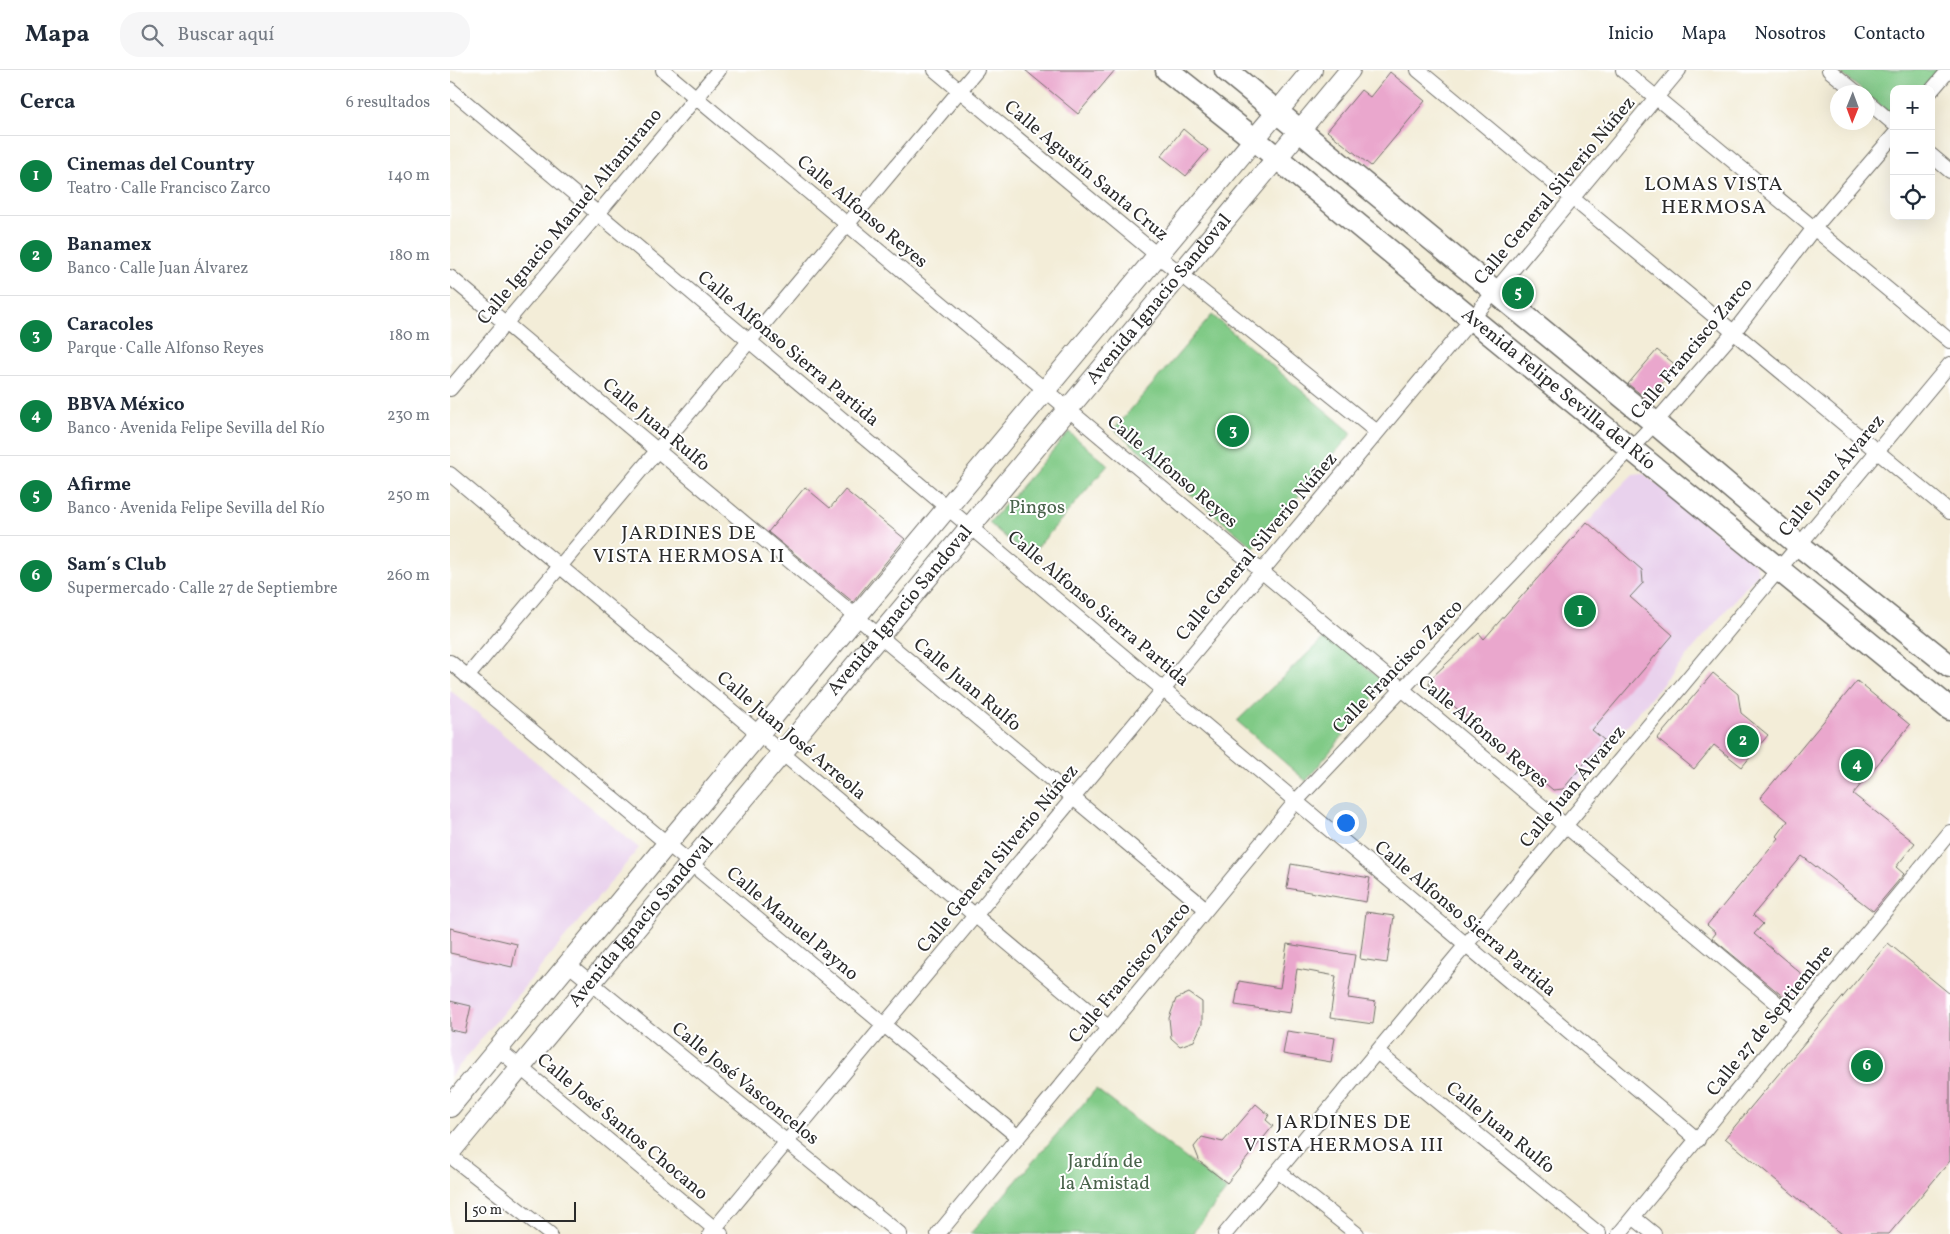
<!DOCTYPE html>
<html lang="es">
<meta charset="utf-8">
<style>
body{margin:0;font-family:Vollkorn,serif;background:#f6f6f7;color:#1f2937}
.controls{position:absolute;right:15px;top:15px;display:grid;overflow:hidden;border-radius:10px;box-shadow:0 5px 20px #0002}
.controls button{width:45px;height:45px;display:grid;place-items:center;padding:0;border:0;border-bottom:1px solid #e0e1e3;background:#fff;color:#1f2937;font:25px sans-serif}
.compass{position:absolute;left:1380px;top:15px;width:45px;height:45px;border-radius:50%;background:#fff;box-shadow:0 5px 20px #0002;rotate:181deg}
.scale{position:absolute;left:15px;bottom:12px;width:111px;box-sizing:border-box;padding-left:5px;border:2px solid #2b2b2b;border-top:0;font-size:14px;line-height:18px;white-space:nowrap;color:#2b2b2b;-webkit-text-stroke:4px #fff;paint-order:stroke}
.you{position:absolute;left:895px;top:752px;width:18px;height:18px;margin:-12px;border:4px solid #fff;border-radius:50%;background:#1a73e8;box-shadow:0 0 0 8px #1a73e833}
.badge{display:grid;place-items:center;width:32px;height:32px;border-radius:50%;background:#0b8043;color:#fff;font-size:16px;font-weight:700}
.pin{position:absolute;translate:-50% -50%;border:2px solid #fff;box-shadow:0 1px 5px #0006}
.list{margin:0;padding:0;list-style:none}
h2{display:flex;justify-content:space-between;align-items:center;height:65px;margin:0;padding:0 20px;font-size:21px}
h2 small{font-size:16px;font-weight:400;color:#747a83}
.list li{display:grid;grid-template-columns:32px 1fr auto;gap:15px;align-items:center;box-sizing:border-box;height:80px;padding:0 20px;border-top:1px solid #e0e1e3}
.list b{display:block;font-size:19px;white-space:nowrap}
.list p{margin:0;font-size:16px;white-space:nowrap;color:#747a83}
.list em{font-size:16px;font-style:normal;color:#747a83}
.icon{flex:none;width:28px;height:28px;fill:none;stroke:currentColor;stroke-width:2;stroke-linecap:round;stroke-linejoin:round}
.map{position:relative;flex:none;width:1500px;height:1164px;overflow:hidden}
header{display:flex;align-items:center;gap:30px;box-sizing:border-box;height:70px;padding:0 25px;background:#fff;border-bottom:1px solid #e0e1e3}
header strong{font-size:24px}
nav{display:flex;gap:28px;margin-inline-start:auto;font-size:18px}
.search{width:350px;height:45px;background:#f6f6f7;display:flex;align-items:center;gap:12px;box-sizing:border-box;padding:0 18px;border-radius:20px;color:#747a83;font-size:19px}
main{display:flex}
aside{flex:1;background:#fff}
.map>svg:first-child{display:block}
</style>
<header>
<strong>Mapa</strong>
<div class="search"><svg class="icon" aria-label="search" viewBox="0 0 24 24"><circle cx="10" cy="10" r="6"/><path d="M15 15l6 6"/></svg>Buscar aquí</div>
<nav><a>Inicio</a><a>Mapa</a><a>Nosotros</a><a>Contacto</a></nav>
</header>
<main>
<aside>
<h2>Cerca<small>6 resultados</small></h2>
<ul class="list">
<li><span class="badge">1</span><div><b>Cinemas del Country</b><p>Teatro · Calle Francisco Zarco</p></div><em>140 m</em></li>
<li><span class="badge">2</span><div><b>Banamex</b><p>Banco · Calle Juan Álvarez</p></div><em>180 m</em></li>
<li><span class="badge">3</span><div><b>Caracoles</b><p>Parque · Calle Alfonso Reyes</p></div><em>180 m</em></li>
<li><span class="badge">4</span><div><b>BBVA México</b><p>Banco · Avenida Felipe Sevilla del Río</p></div><em>230 m</em></li>
<li><span class="badge">5</span><div><b>Afirme</b><p>Banco · Avenida Felipe Sevilla del Río</p></div><em>250 m</em></li>
<li><span class="badge">6</span><div><b>Sam´s Club</b><p>Supermercado · Calle 27 de Septiembre</p></div><em>260 m</em></li>
</ul>
</aside>
<div class="map">
<svg width="1500" height="1164" viewBox="0 0 1500 1164">
<rect width="100%" height="100%" fill="#fff"/>
<filter id="ink" filterUnits="userSpaceOnUse"><feTurbulence type="fractalNoise" baseFrequency=".02" numOctaves="2"/><feDisplacementMap in="SourceGraphic" scale="10" xChannelSelector="R" yChannelSelector="G"/><feConvolveMatrix kernelMatrix="1 2 1 2 8 2 1 2 1" color-interpolation-filters="sRGB"/></filter>
<filter id="wash" filterUnits="userSpaceOnUse"><feTurbulence type="fractalNoise" baseFrequency=".0096" numOctaves="4" result="noise"/><feDisplacementMap in="SourceGraphic" scale="20" xChannelSelector="R" yChannelSelector="G"/><feGaussianBlur stdDeviation="1.12" result="paint"/><feColorMatrix in="noise" values="0 0 0 0 0 0 0 0 0 0 0 0 0 0 0 0 0 1.4 0 .05"/><feComposite in="paint" operator="in"/></filter>
<g filter="url(#wash)">
<rect width="100%" height="100%" fill="#f3edd8"/>
<!-- built -->
<path fill="#e9d2ed" d="M1193,403L1306,495L1308,503L1114,729L979,615L980,609L1029,563L1035,569L1163,424L1183,404Z
M0,620L189,778L0,1007Z"/>
<!-- green -->
<path fill="#80ca86" stroke="#567a58" d="M1387,0H1489L1473,19H1444V47L1418,25V22H1414Z
M762,245L902,363L804,478L664,359Z
M619,362L658,395L579,487L539,453Z
M878,564L931,610V619L856,711L787,651Z
M646,1019L777,1120L742,1164H520Z"/>
<g id="blocks">
<!-- building -->
<path fill="#eaa7cd" d="M575,0H665L628,44Z
M940,2L975,31L921,96L877,61L911,20L920,27Z
M733,59L758,80L736,106L711,86Z
M1207,280L1227,296L1198,330L1178,314Z
M355,417L380,438L395,420L455,469L403,532L318,462Z
M1137,452L1192,500L1193,513L1180,527L1223,565L1142,660L1154,670L1113,719L1103,720L979,615L980,609L1029,563L1034,569Z
M1263,603L1288,624L1291,643L1318,665L1292,697L1264,675L1244,699L1207,669Z
M1407,611L1460,655L1403,724L1465,773L1446,797L1454,804L1423,841L1352,786L1303,845L1313,854L1304,864L1360,911L1341,933L1262,868L1266,863L1257,855L1329,768L1327,766L1338,751L1310,728Z
M841,794L920,808L916,832L837,818Z
M916,842L944,846L937,893L910,889Z
M0,858L67,874L62,897L0,883Z
M1438,873L1500,924V1091L1439,1164H1391L1275,1068Z
M837,874L905,885L898,928L926,932L923,954L880,948L886,906L847,899L840,943L785,935L789,911L830,918Z
M739,923L752,932V954L744,971L730,976L721,968L719,948L726,929Z
M0,931L21,936L15,963L0,960Z
M837,961L885,968L881,992L833,984Z
M806,1034L819,1045L816,1050L823,1056L777,1113L750,1092L744,1077L752,1067L773,1072Z"/>
</g>
</g>
<g filter="url(#ink)">
<use href="#blocks" fill-opacity="0" stroke="#716f68" stroke-width="1"/>
<g fill="none" stroke-linecap="round" stroke-linejoin="round">
<defs>
<path id="street" d="M213,0L1346,949
M485,0L707,185L927,362
M968,0L1500,442
M1173,0L1500,271
M1379,0L1406,22
M0,19L1248,1070
M1481,21L1499,0
M1418,32L1444,54
M1481,85L1500,101
M0,207L756,839
M0,319L269,0
M0,404L659,958
M0,592L568,1067
M17,607L527,0
M118,894L450,1164
M48,979L271,1164
M927,982L1149,1164
M0,1086L100,1164
M828,1101L907,1164
M1183,1147L1204,1164
M260,1164L1229,0
M488,1164L846,731L1205,353L1284,262L1364,158L1444,65
M775,1164L1500,294
M1169,1164L1500,762"/>
<g id="secondary">
<path d="M0,1037L222,768L862,0"/>
<path id="s1" d="M0,1082L900,0"/>
</g>
<g id="primary">
<path id="s2" d="M717,0L804,69L1022,249L1500,639"/>
<path d="M776,0L1205,353L1349,475L1500,596"/>
</g>
</defs>
<!-- street casing -->
<use href="#street" stroke="#716f68" stroke-width="16"/>
<!-- secondary casing -->
<use href="#secondary" stroke="#716f68" stroke-width="22"/>
<!-- primary casing -->
<use href="#primary" stroke="#716f68" stroke-width="25"/>
<!-- street -->
<use href="#street" stroke="#fff" stroke-width="14"/>
<!-- secondary -->
<use href="#secondary" stroke="#fff" stroke-width="20"/>
<!-- primary -->
<use href="#primary" stroke="#fff" stroke-width="22"/>
</g>
</g>
<g text-anchor="middle" dominant-baseline="central" stroke-width="4" stroke-linejoin="round" paint-order="stroke">
<!-- street labels -->
<g font-size="19" fill="#2b2b2b" stroke="#fff">
<text transform="translate(636 101) rotate(40)">Calle Agustín Santa Cruz</text>
<text transform="translate(1105 121) rotate(-50)">Calle General Silverio Núñez</text>
<text transform="translate(412 142) rotate(40)">Calle Alfonso Reyes</text>
<text transform="translate(120 147) rotate(-50)">Calle Ignacio Manuel Altamirano</text>
<text stroke="none"><textPath href="#s1" startOffset="1109">Avenida Ignacio Sandoval</textPath></text>
<text transform="translate(338 279) rotate(40)">Calle Alfonso Sierra Partida</text>
<text transform="translate(1242 279) rotate(-50)">Calle Francisco Zarco</text>
<text stroke="none"><textPath href="#s2" startOffset="505">Avenida Felipe Sevilla del Río</textPath></text>
<text transform="translate(206 355) rotate(40)">Calle Juan Rulfo</text>
<text transform="translate(722 402) rotate(40)">Calle Alfonso Reyes</text>
<text transform="translate(1382 406) rotate(-50)">Calle Juan Álvarez</text>
<text transform="translate(807 477) rotate(-50)">Calle General Silverio Núñez</text>
<text transform="translate(648 539) rotate(40)">Calle Alfonso Sierra Partida</text>
<text stroke="none"><textPath href="#s1" startOffset="704">Avenida Ignacio Sandoval</textPath></text>
<text transform="translate(948 597) rotate(-46)">Calle Francisco Zarco</text>
<text transform="translate(517 615) rotate(40)">Calle Juan Rulfo</text>
<text transform="translate(1033 662) rotate(40)">Calle Alfonso Reyes</text>
<text transform="translate(341 666) rotate(40)">Calle Juan José Arreola</text>
<text transform="translate(1123 717) rotate(-50)">Calle Juan Álvarez</text>
<text transform="translate(548 789) rotate(-50)">Calle General Silverio Núñez</text>
<text transform="translate(1015 849) rotate(40)">Calle Alfonso Sierra Partida</text>
<text stroke="none"><textPath href="#s1" startOffset="299">Avenida Ignacio Sandoval</textPath></text>
<text transform="translate(342 854) rotate(40)">Calle Manuel Payno</text>
<text transform="translate(680 903) rotate(-50)">Calle Francisco Zarco</text>
<text transform="translate(1320 951) rotate(-51)">Calle 27 de Septiembre</text>
<text transform="translate(295 1014) rotate(39)">Calle José Vasconcelos</text>
<text transform="translate(172 1057) rotate(40)">Calle José Santos Chocano</text>
<text transform="translate(1050 1058) rotate(39)">Calle Juan Rulfo</text>
</g>
<!-- park labels -->
<g font-size="19" fill="#49634b" stroke="#fff">
<text x="587" y="438">Pingos</text>
<text x="655" y="1092">Jardín de<tspan x="655" dy="22">la Amistad</tspan></text>
</g>
<!-- neighbourhood labels -->
<g font-size="20" letter-spacing="1" fill="#2b2b2b" stroke="#fff">
<text x="1264" y="115">LOMAS VISTA<tspan x="1264" dy="23">HERMOSA</tspan></text>
<text x="239" y="464">JARDINES DE<tspan x="239" dy="23">VISTA HERMOSA II</tspan></text>
<text x="894" y="1053">JARDINES DE<tspan x="894" dy="23">VISTA HERMOSA III</tspan></text>
</g>
</g>
</svg>
<div class="controls">
<button>+</button>
<button>−</button>
<button><svg class="icon" aria-label="locate" viewBox="0 0 24 24"><circle cx="12" cy="12" r="6"/><path d="M12 2v4M12 18v4M2 12h4M18 12h4"/></svg></button>
</div>
<svg class="compass" viewBox="-18 -18 36 36"><path d="M0-13l5 13h-10z" fill="#e53935"/><path d="M0 13l5-13h-10z" fill="#747a83"/></svg>
<div class="scale">50 m</div>
<div class="you"></div>
<div class="pin badge" style="left:1130px;top:541px">1</div>
<div class="pin badge" style="left:1293px;top:671px">2</div>
<div class="pin badge" style="left:783px;top:361px">3</div>
<div class="pin badge" style="left:1407px;top:695px">4</div>
<div class="pin badge" style="left:1068px;top:223px">5</div>
<div class="pin badge" style="left:1417px;top:996px">6</div>
</div>
</main>
